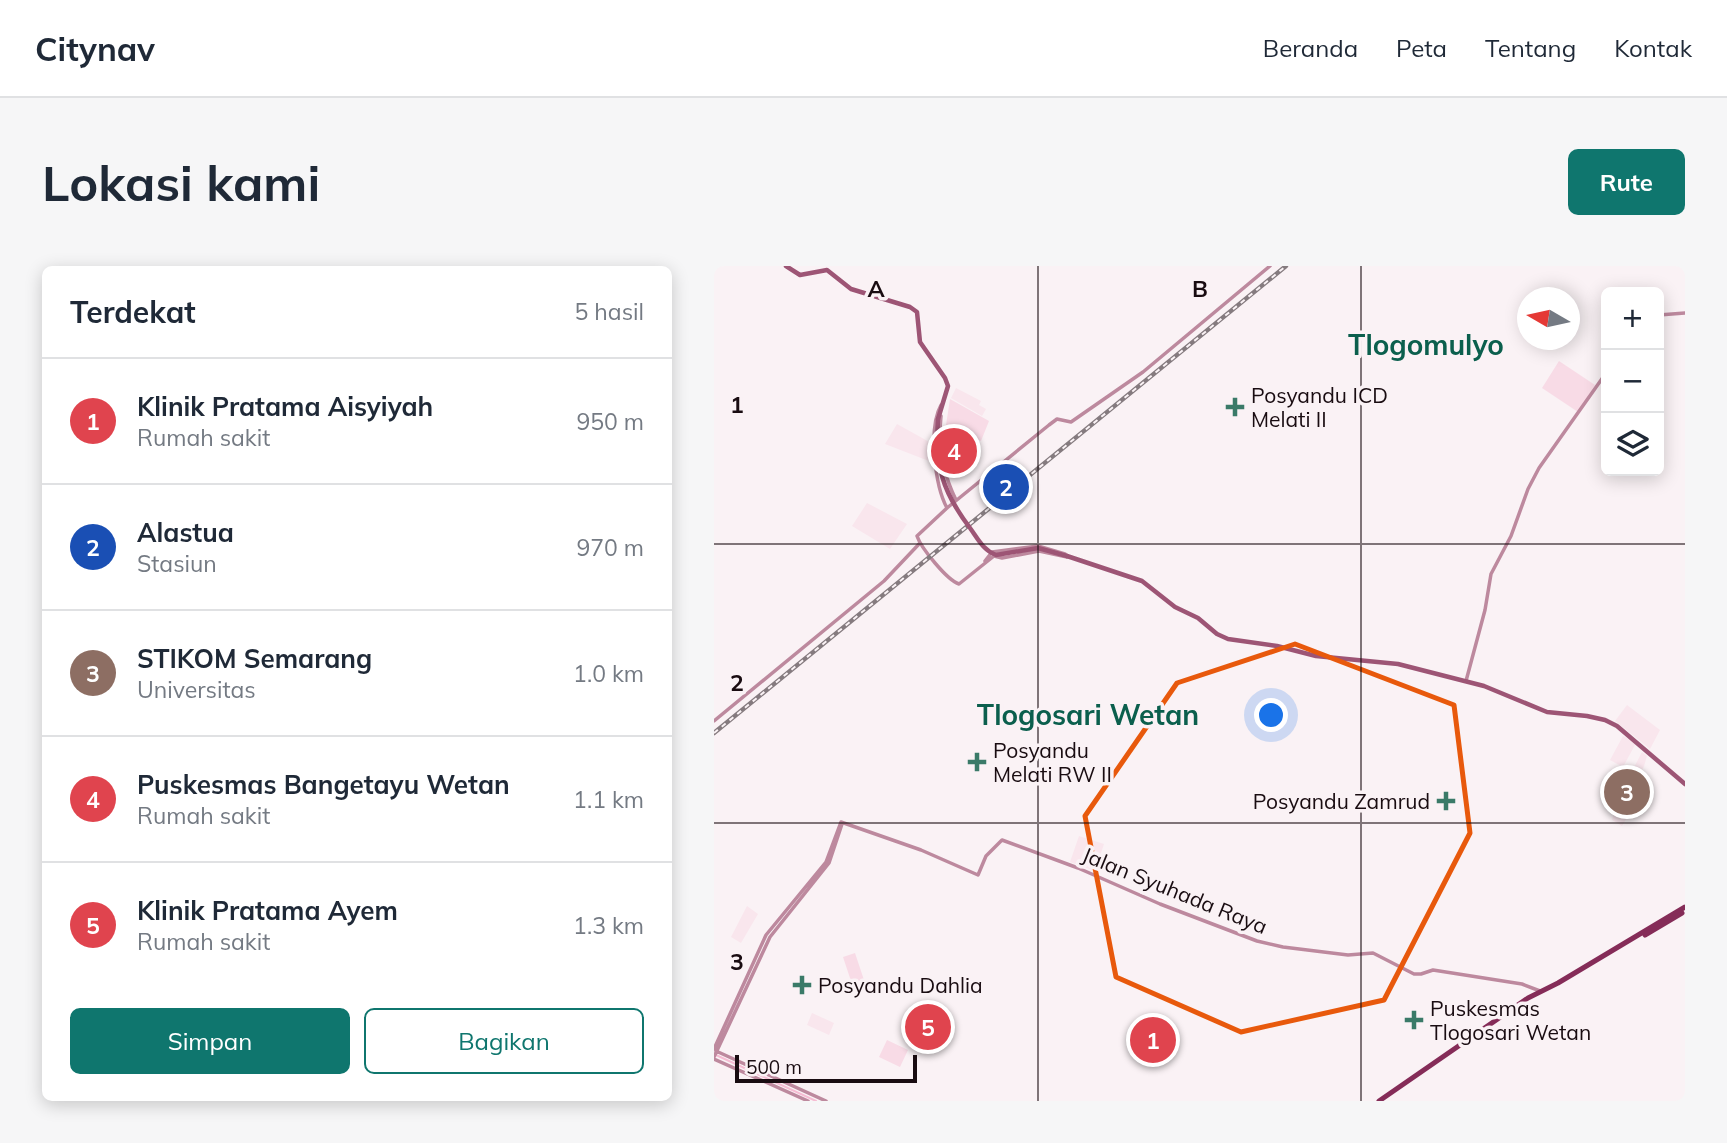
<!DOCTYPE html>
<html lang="id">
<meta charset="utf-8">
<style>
body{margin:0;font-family:Mulish,sans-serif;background:#f6f6f7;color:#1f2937}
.controls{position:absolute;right:21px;top:21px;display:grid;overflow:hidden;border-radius:10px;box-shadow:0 4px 18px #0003}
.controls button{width:63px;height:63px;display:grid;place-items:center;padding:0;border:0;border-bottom:2px solid #e0e1e3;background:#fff;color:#1f2937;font:35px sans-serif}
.compass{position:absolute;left:803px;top:21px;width:63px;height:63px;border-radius:50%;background:#fff;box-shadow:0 4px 18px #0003;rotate:279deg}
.scale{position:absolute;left:21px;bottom:18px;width:182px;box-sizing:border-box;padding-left:7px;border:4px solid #190c11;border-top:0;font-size:19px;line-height:24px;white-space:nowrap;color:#190c11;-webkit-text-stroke:5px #faf2f5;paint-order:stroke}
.you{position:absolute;left:558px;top:450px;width:24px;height:24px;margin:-18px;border:5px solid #fff;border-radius:50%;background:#1a73e8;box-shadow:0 0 0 10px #1a73e833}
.badge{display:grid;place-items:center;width:46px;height:46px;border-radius:50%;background:#0f766e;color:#fff;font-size:23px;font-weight:700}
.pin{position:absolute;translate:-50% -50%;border:4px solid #fff;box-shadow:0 2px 7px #0006}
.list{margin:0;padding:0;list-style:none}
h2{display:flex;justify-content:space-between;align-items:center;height:91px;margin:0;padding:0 28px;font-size:30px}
h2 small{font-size:23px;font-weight:400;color:#747a83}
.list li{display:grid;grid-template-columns:46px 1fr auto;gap:21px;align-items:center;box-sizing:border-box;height:126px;padding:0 28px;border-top:2px solid #e0e1e3}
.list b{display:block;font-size:26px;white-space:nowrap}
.list p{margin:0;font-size:23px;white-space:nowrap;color:#747a83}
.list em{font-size:23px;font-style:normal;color:#747a83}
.actions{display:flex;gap:14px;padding:21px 28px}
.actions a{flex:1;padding:16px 0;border:2px solid #0f766e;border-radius:10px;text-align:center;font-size:24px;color:#0f766e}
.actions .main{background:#0f766e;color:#fff}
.icon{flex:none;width:38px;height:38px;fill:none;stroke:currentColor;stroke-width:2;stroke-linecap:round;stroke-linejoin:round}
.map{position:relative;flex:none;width:971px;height:835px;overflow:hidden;border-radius:10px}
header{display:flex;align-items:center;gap:42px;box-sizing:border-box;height:98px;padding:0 35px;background:#fff;border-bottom:2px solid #e0e1e3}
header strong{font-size:33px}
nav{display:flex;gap:38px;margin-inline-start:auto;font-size:24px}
.intro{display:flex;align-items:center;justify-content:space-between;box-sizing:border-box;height:168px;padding:0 42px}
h1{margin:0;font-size:49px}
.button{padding:18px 32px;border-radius:10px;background:#0f766e;color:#fff;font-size:24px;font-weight:700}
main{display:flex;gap:42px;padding:0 42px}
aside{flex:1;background:#fff;border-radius:10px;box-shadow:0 4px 18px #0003}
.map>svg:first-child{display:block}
</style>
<header>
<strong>Citynav</strong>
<nav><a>Beranda</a><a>Peta</a><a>Tentang</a><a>Kontak</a></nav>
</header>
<div class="intro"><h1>Lokasi kami</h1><a class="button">Rute</a></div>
<main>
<aside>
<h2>Terdekat<small>5 hasil</small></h2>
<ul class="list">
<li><span class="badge" style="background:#e0444e">1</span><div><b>Klinik Pratama Aisyiyah</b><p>Rumah sakit</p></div><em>950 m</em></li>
<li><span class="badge" style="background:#1a4fb4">2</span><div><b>Alastua</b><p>Stasiun</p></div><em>970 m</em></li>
<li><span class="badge" style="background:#8d6e63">3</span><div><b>STIKOM Semarang</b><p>Universitas</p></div><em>1.0 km</em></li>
<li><span class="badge" style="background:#e0444e">4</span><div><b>Puskesmas Bangetayu Wetan</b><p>Rumah sakit</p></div><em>1.1 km</em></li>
<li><span class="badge" style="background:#e0444e">5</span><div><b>Klinik Pratama Ayem</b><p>Rumah sakit</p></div><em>1.3 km</em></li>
</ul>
<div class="actions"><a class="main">Simpan</a><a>Bagikan</a></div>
</aside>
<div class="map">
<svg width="971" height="835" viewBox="0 0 971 835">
<rect width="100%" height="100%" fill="#faf2f5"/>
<!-- built -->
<path fill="#f9e6ed" d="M242,122L267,135L265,139L272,143L268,150L237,132Z
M183,158L219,178L220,197L171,178Z
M153,237L193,258L176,283L138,260Z
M913,439L946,464L936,483L901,455Z
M909,470L922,477L909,501L896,494Z
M928,486L933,490L930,500L914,533L922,537L908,560L898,554L901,543L899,542Z
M365,570L390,578L381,605L356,596Z
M33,640L44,648L27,677L17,671Z
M98,747L120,757L115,769L93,759Z"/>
<!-- green -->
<path fill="#f8dbe6" d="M845,95L881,119L864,146L828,122Z
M236,133L275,155L267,175L232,159Z
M141,687L150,714L138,718L129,691Z
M173,774L194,784L186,801L165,791Z"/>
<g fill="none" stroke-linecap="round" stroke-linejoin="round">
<!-- stream -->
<path stroke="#f6bcd3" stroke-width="2" d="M2,789L102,835"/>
<!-- tertiary -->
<path stroke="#bd899e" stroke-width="3.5" d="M945,49L971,47
M227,139C214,162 221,220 233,242
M227,150C224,179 229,208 242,234
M353,291L325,285L288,292L280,290L245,318C233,314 207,282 203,270L233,242L335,159L343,153L357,156L429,106L556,0
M271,295L278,286L324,280L351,288
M752,415L771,344L777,308L797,270L814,223L825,202L892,107
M0,455L170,315L206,277
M0,783L52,669L112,596L127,556L207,584L264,609L272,590L288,574L364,602L446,638L543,675L569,681L634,689L659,687L700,708H707L719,704L808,718L826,725
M2,785L112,835
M0,791L56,671L115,597L128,558
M0,793L94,835"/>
<!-- secondary -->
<path stroke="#9d5575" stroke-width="4.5" d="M72,0L86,9L113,4L137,23L196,41L203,46L206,76L231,112L234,120L224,153
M353,290L428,315L461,341L484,352L503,368L514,373L563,380L602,390L684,398L770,420L833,446L873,450L891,454L903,460L971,518"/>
<!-- primary -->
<path stroke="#852c58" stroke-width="5" d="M931,669L968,647
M665,835L814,732L844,717L971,641"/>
<defs>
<path id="rail" d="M0,467L572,0"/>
</defs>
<!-- rail casing -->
<use href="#rail" stroke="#857b7f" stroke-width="4.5"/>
<!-- rail -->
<use href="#rail" stroke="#faf2f5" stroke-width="2" stroke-dasharray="5" stroke-linecap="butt"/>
<!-- secondary-bridge -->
<path stroke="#9d5575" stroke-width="4.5" d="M224,153C221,200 228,225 256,262C264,273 269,284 282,289L324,282L353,290"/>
</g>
<!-- marked area -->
<path fill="none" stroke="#e8590c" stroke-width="5" stroke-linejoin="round" d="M581,378L740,439L756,567L670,734L527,766L402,711L371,550L463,417Z"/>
<!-- grid -->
<path fill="none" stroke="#190c11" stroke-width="2" stroke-opacity="0.55" d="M324,0V835M647,0V835M0,278H971M0,557H971"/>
<!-- markers -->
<g fill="#3a7a68" stroke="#faf2f5" stroke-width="2.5">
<path d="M517.5 130.5h7v7h7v7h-7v7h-7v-7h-7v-7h7z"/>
<path d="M259.5 485.5h7v7h7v7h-7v7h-7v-7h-7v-7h7z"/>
<path d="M728.5 524.5h7v7h7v7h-7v7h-7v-7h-7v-7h7z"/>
<path d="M84.5 708.5h7v7h7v7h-7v7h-7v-7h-7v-7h7z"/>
<path d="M696.5 743.5h7v7h7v7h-7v7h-7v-7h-7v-7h7z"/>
</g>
<g text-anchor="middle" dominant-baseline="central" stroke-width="7" stroke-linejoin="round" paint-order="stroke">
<!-- poi labels -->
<g font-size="21" fill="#190c11" stroke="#faf2f5" text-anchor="start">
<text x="537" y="129">Posyandu ICD<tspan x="537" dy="24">Melati II</tspan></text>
<text x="279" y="484">Posyandu<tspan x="279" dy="24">Melati RW II</tspan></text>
<text x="716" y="535" text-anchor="end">Posyandu Zamrud</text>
<text x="104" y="719">Posyandu Dahlia</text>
<text x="716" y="742">Puskesmas<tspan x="716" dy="24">Tlogosari Wetan</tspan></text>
</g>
<!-- street labels -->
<g font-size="21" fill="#190c11" stroke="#faf2f5">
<text transform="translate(461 624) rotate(22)">Jalan Syuhada Raya</text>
</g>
<!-- district labels -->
<g font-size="28" font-weight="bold" fill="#0b5f4d" stroke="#faf2f5">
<text x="712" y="78">Tlogomulyo</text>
<text x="374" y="448">Tlogosari Wetan</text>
</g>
</g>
<g font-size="23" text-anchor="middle" font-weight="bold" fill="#190c11" stroke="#faf2f5" stroke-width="7" stroke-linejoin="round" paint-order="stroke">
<text x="162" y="31">A</text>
<text x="486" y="31">B</text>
<text x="23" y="147">1</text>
<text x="23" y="425">2</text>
<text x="23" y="704">3</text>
</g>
</svg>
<div class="controls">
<button>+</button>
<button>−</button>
<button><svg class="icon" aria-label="layers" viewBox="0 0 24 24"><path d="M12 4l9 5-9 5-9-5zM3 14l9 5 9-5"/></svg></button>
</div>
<svg class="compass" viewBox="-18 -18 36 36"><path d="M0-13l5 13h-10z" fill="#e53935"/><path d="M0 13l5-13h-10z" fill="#747a83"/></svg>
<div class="scale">500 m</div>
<div class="you"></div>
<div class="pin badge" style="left:439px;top:774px;background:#e0444e">1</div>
<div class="pin badge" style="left:292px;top:221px;background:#1a4fb4">2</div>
<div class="pin badge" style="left:913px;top:526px;background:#8d6e63">3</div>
<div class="pin badge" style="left:240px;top:185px;background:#e0444e">4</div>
<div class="pin badge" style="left:214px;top:761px;background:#e0444e">5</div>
</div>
</main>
